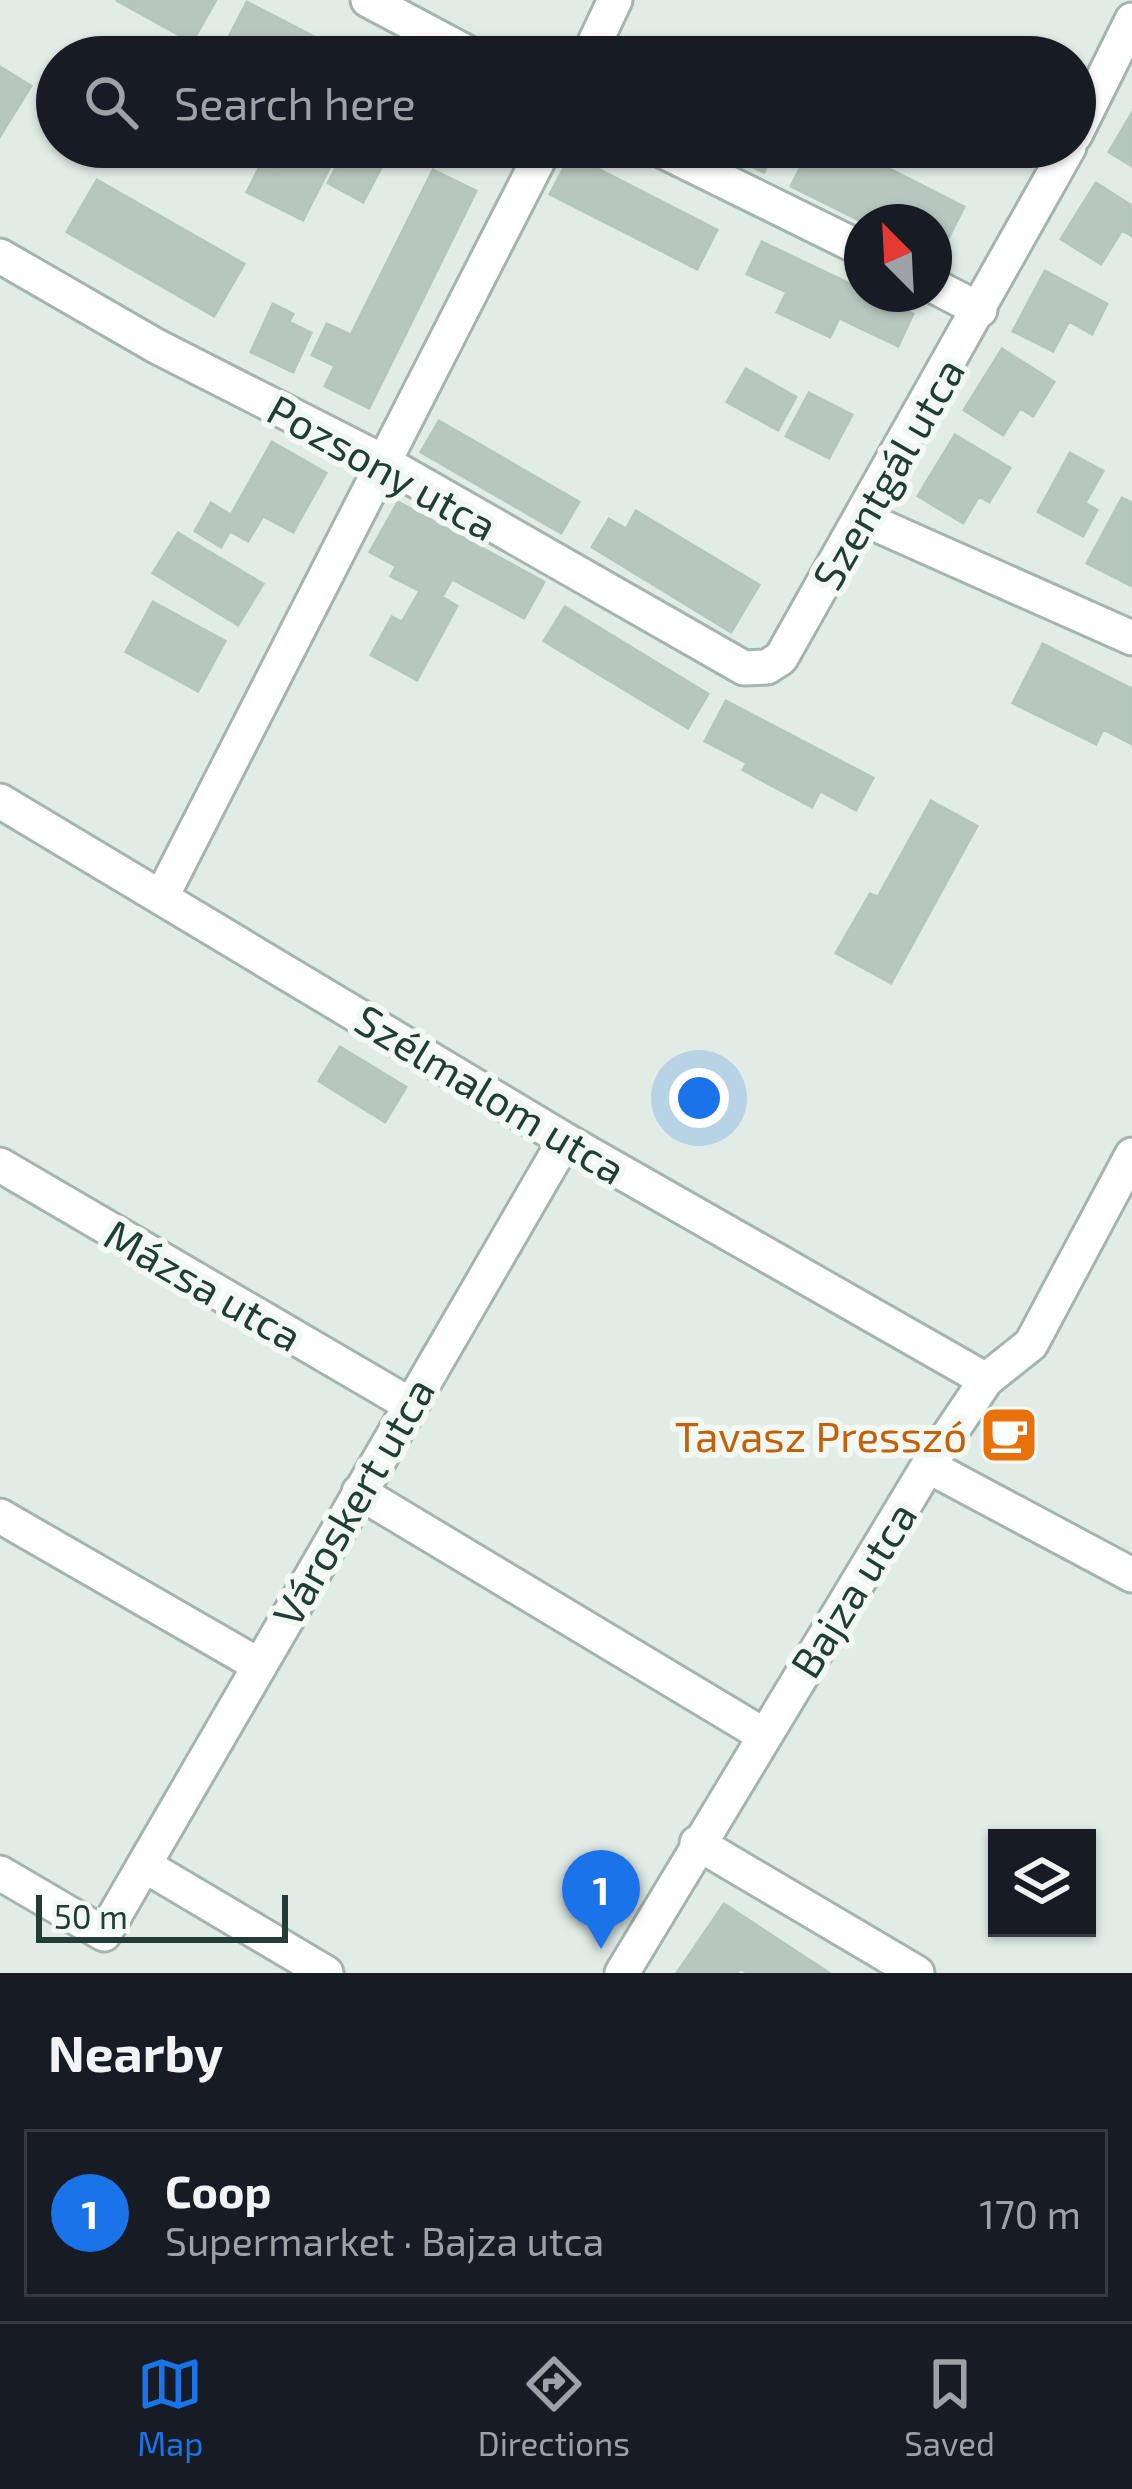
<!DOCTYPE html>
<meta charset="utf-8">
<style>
body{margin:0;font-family:"Exo 2",sans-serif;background:#242831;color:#f1f3f6}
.controls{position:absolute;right:36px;bottom:36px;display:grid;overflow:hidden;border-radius:0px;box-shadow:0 3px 9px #0004}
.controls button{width:108px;height:108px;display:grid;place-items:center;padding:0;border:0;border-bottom:3px solid #363941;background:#171b24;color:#f1f3f6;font:60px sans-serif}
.compass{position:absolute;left:844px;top:204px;width:108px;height:108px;border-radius:50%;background:#171b24;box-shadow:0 3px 9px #0004;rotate:336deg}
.scale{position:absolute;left:36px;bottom:30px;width:252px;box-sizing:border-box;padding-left:12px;border:6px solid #213d35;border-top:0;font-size:33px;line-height:42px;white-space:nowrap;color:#213d35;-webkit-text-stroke:9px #f2f9f5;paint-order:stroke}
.you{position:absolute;left:699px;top:1098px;width:42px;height:42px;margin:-30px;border:9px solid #fff;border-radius:50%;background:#1a73e8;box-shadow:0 0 0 18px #1a73e833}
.badge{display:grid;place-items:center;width:78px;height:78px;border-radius:50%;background:#1a73e8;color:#fff;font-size:39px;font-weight:700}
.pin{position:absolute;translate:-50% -99px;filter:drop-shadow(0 3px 6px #0008)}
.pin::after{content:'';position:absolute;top:63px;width:42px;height:36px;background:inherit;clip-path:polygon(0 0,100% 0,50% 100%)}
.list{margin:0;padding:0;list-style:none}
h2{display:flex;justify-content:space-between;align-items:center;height:156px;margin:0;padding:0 48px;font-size:51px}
h2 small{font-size:39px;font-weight:400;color:#9ea1a6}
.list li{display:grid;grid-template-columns:78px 1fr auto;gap:36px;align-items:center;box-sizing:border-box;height:168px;margin:0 24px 24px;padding:0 24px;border:3px solid #363941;border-radius:0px}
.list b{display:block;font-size:45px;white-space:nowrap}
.list p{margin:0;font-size:39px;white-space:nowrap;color:#9ea1a6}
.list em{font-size:39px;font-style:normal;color:#9ea1a6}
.icon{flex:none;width:66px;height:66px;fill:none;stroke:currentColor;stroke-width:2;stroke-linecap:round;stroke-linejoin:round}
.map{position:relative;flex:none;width:1132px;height:1973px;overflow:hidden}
.search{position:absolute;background:#171b24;box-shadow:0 3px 9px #0004;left:36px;right:36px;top:36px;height:132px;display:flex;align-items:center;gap:30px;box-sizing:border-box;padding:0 42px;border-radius:66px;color:#9ea1a6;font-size:45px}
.sheet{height:348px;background:#171b24}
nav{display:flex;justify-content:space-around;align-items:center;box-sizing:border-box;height:168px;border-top:3px solid #363941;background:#171b24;font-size:33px;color:#9ea1a6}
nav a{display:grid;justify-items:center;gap:6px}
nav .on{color:#1a73e8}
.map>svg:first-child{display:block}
</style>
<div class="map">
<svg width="1132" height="1973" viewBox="0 0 1132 1973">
<rect width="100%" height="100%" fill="#e1ece7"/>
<!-- building -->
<path fill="#b7c7c0" stroke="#b4c6be" stroke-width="3" d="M116,0H216L192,42Z
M247,2L353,57L219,56Z
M0,67L31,86L0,136Z
M1132,113V166L1109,152Z
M288,147H314L335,157L303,220L247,192L262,162L276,169Z
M347,147H392L363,202L328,183Z
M709,147H775L764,172Z
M833,147H846L964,207L937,260L934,222H863L791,186L810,149L827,158Z
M571,155L717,230L697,269L550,194Z
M433,170L476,191L369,408L325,386L335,366L312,355L327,324L351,335Z
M97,180L244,264L214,316L67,232Z
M1096,183L1132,206V236L1122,230L1101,264L1061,239Z
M762,242L913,314L898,346L839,318L830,337L777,312L787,292L747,274Z
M1045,271L1107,304L1092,334L1069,321L1053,351L1013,331Z
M273,304L293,314L289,322L311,333L293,372L251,352Z
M1002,349L1054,382L1033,416L1020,408L1003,435L964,410Z
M746,369L796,397L778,430L727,402Z
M809,393L852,415L829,458L786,436Z
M439,421L579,502L561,533L421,452Z
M955,435L1010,468L989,502L979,496L963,523L918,496Z
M272,442L326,473L293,532L263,516L248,541L230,531L221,547L195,531L211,503L231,515Z
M1070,453L1103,471L1085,503L1097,510L1083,536L1038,512Z
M1122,498L1132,503V586L1087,563Z
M398,502L544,582L524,618L452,579L442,597L457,606L417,680L371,655L392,617L402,622L420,591L391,576L396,566L370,552Z
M636,511L759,585L731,632L592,547L609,519L626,529Z
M178,533L263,584L238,625L153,573Z
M153,602L225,641L198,691L126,652Z
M565,607L708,694L688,728L544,641Z
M1043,644L1132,689V744L1103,729L1096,744L1013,703Z
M726,701L873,778L856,810L820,791L812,807L743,770L747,763L705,741Z
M931,801L977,826L891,983L836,953L870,894L878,897Z
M340,1047L406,1087L385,1122L319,1081Z
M724,1904L829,1973H748L740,1968L737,1973H677Z"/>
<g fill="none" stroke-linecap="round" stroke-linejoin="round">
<defs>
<path id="street" d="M368,0L475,57
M588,57L615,0
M1075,135L1132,20
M655,147L862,249
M0,256L156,346L380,460L744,668L767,667L781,658L1069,147
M934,286L980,310
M862,518L1132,638
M0,801L565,1140L986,1380
M163,894L545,147
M0,1165L409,1404
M928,1466L1132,1575
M359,1492L762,1734
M0,1516L257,1664
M697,1843L917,1973
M0,1873L104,1934L144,1865
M326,1973L144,1865L565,1140
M622,1973L928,1466L986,1380L1031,1344L1132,1155"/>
</defs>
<!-- street casing -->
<use href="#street" stroke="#a4b4ae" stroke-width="39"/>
<!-- street -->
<use href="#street" stroke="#fff" stroke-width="33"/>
</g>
<!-- icons -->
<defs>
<symbol id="cafe-square" viewBox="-11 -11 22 22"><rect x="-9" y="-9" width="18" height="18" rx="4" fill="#e8710a" stroke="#f2f9f5"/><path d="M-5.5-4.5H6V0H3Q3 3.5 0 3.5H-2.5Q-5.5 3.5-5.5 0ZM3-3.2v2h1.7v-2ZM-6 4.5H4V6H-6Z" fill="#fff"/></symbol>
</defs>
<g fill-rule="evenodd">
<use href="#cafe-square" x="976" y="1402" width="66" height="66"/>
</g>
<g text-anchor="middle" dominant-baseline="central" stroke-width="12" stroke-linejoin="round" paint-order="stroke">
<!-- street labels -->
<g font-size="42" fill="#213d35" stroke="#f2f9f5">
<text transform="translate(383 466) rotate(29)">Pozsony utca</text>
<text transform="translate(887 473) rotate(-60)">Szentgál utca</text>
<text transform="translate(491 1093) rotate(31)">Szélmalom utca</text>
<text transform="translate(204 1284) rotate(30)">Mázsa utca</text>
<text transform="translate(352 1501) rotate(-60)">Városkert utca</text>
<text transform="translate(852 1589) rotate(-58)">Bajza utca</text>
</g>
<!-- food labels -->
<g font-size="42" fill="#c56008" stroke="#f2f9f5" text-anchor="end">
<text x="967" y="1435">Tavasz Presszó</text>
</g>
</g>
</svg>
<div class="controls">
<button><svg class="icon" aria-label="layers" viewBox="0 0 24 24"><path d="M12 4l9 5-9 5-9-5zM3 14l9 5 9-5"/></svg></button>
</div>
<svg class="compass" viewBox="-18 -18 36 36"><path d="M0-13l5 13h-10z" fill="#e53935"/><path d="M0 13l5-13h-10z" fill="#9ea1a6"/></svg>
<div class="scale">50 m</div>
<div class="you"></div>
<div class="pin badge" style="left:601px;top:1949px">1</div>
<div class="search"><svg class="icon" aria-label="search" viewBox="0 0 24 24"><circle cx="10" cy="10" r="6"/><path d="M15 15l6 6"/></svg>Search here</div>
</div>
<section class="sheet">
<h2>Nearby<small></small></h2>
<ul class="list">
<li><span class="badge">1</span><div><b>Coop</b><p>Supermarket · Bajza utca</p></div><em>170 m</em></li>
</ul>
</section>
<nav>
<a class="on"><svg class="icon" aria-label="map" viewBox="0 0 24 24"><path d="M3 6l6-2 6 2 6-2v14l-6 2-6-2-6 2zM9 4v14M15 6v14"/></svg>Map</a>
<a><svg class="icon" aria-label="directions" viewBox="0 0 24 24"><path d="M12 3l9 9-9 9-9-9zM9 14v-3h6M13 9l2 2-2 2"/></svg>Directions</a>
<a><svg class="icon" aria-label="saved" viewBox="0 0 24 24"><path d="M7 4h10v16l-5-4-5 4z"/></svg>Saved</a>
</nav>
